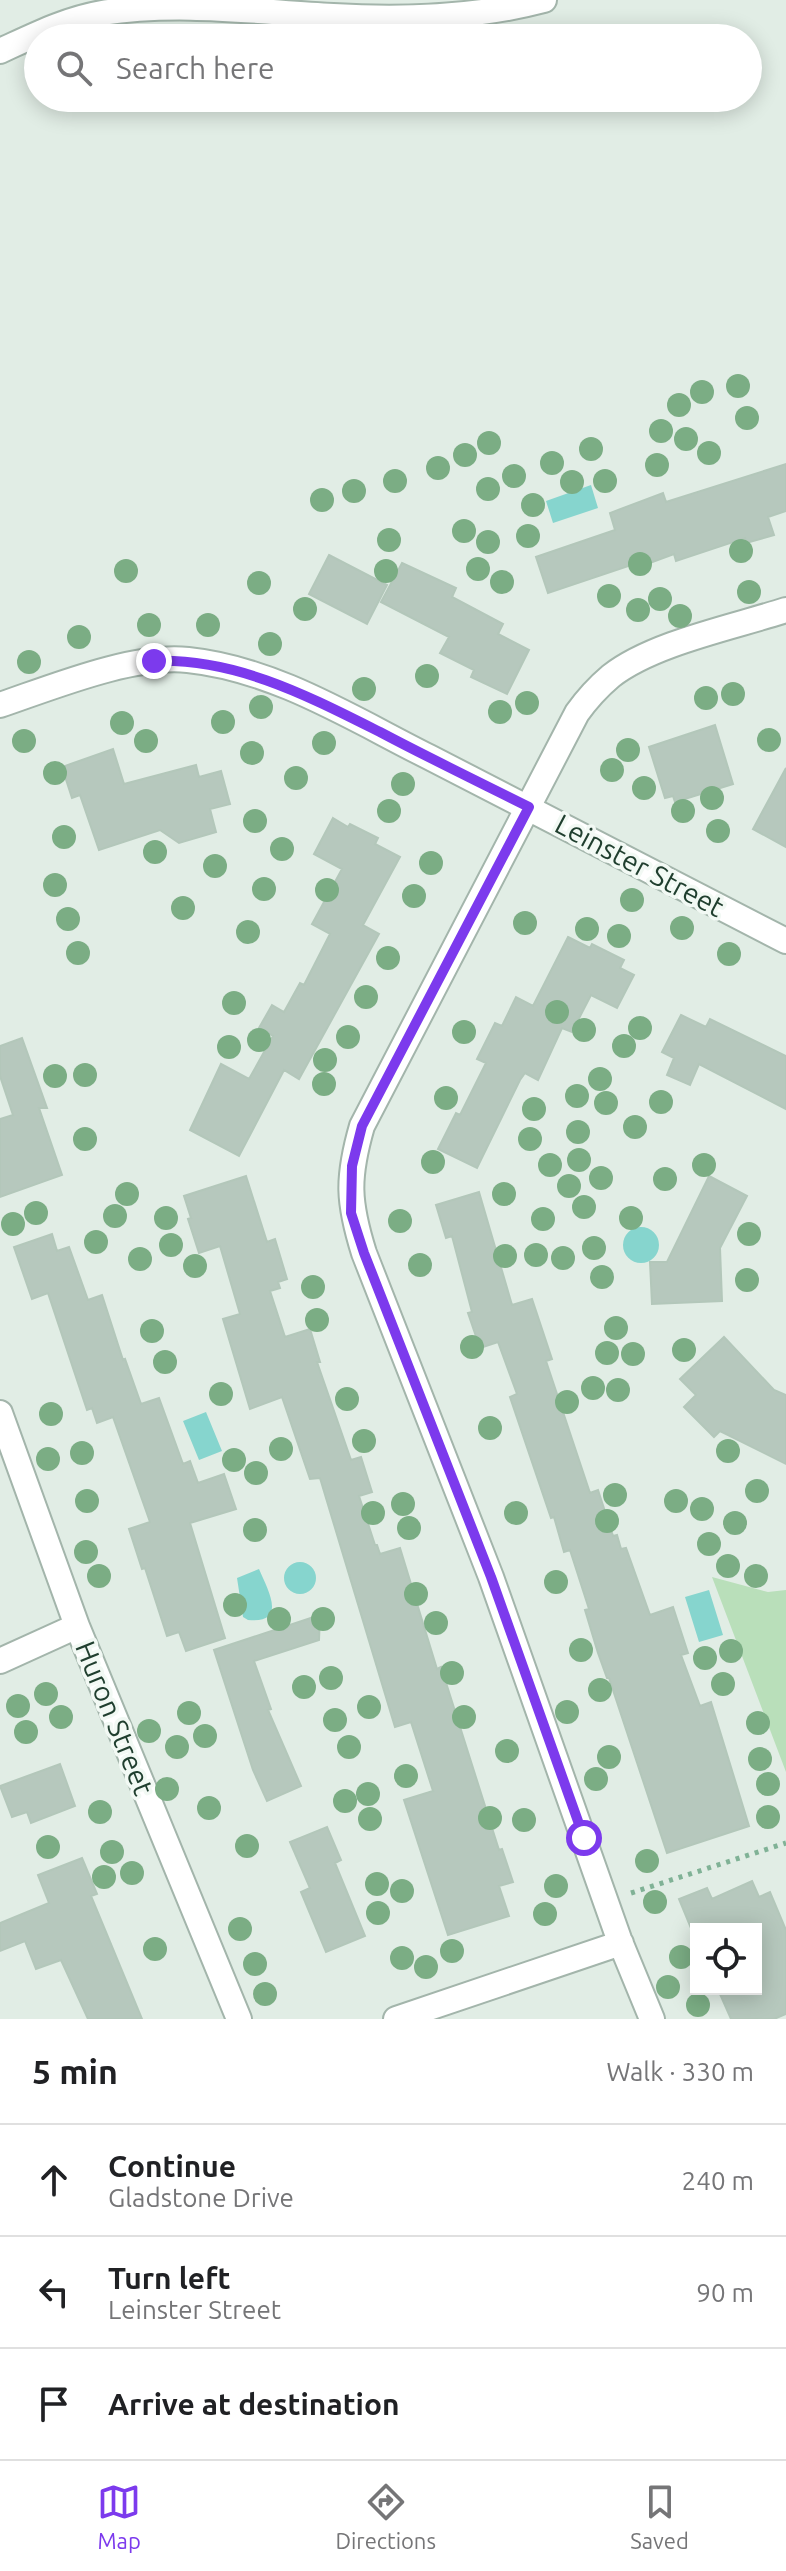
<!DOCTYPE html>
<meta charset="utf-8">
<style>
body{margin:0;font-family:Ubuntu,sans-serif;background:#f2f2f2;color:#202124}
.controls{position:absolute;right:24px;bottom:24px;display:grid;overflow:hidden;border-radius:0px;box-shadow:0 4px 20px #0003}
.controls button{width:72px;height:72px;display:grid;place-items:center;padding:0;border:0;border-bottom:2px solid #e0e0e0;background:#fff;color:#202124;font:40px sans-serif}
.stop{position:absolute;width:24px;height:24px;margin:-18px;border:6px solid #7c3aed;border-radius:50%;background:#fff}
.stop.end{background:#7c3aed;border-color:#fff;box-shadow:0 2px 8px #0008}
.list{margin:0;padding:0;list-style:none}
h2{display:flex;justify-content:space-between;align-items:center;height:104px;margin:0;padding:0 32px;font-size:34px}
h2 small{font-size:26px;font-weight:400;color:#757577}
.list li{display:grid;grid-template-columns:52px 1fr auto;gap:24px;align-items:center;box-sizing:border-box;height:112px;padding:0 32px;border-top:2px solid #e0e0e0}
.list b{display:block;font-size:30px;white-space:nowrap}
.list p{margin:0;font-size:26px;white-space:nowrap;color:#757577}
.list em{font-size:26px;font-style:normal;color:#757577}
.icon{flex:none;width:44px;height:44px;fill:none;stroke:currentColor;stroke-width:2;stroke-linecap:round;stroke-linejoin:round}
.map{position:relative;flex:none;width:786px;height:2019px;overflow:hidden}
.search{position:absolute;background:#fff;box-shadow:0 4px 20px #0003;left:24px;right:24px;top:24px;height:88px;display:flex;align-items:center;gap:20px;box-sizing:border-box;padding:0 28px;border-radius:44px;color:#757577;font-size:30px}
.sheet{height:440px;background:#fff}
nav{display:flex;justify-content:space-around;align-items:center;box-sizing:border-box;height:112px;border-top:2px solid #e0e0e0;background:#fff;font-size:22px;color:#757577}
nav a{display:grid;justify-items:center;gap:4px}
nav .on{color:#7c3aed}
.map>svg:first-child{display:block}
</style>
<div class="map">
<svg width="786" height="2019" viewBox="0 0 786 2019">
<rect width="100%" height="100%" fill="#e1ede5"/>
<!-- green -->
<path fill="#b9dfba" d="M712,1577L768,1592L786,1590V1772Z"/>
<!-- water -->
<path fill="#86d5ce" d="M591,485L598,508L553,523L546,501Z
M623 1245a18 18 0 1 1 36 0a18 18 0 1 1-36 0Z
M206,1412L222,1451L199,1460L183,1421Z
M284 1578a16 16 0 1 1 32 0a16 16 0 1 1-32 0Z
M259,1569C268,1590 288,1624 248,1620L243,1617L237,1578Z
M709,1590L723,1635L699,1642L685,1597Z"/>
<!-- building -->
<path fill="#b6c8bd" stroke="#b3c7ba" stroke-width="2" d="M786,464V511L768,517L774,535L746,543L745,538L676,561L674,554L650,563L649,559L548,593L536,557L615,530L610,513L663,493L666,502Z
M329,555L387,585L367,624L309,594Z
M402,563L456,588L452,597L503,624L498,634L529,650L507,694L471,677L474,670L440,653L449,637L381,602Z
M715,725L733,784L675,802L673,796L665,798L649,747Z
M113,749L124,784L196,765L199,777L221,771L230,804L210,809L216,832L179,843L160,830L99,850L80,795L72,798L62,767Z
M786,768V847L753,829Z
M333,818L348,827L350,824L378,838L375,844L400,857L363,925L379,934L299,1079L284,1070L239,1156L190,1130L221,1064L249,1079L273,1036L259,1028L272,1005L284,1012L300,983L304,985L330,934L312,924L342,869L314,854Z
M568,937L590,948L592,944L624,960L620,968L634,975L617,1008L591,995L572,1032L562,1028L538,1080L525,1073L520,1080L477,1168L438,1149L456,1113L460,1115L486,1063L477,1059L495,1023L502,1026L516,997L533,1006Z
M681,1015L706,1027L710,1019L786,1056V1109L699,1064L690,1085L667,1075L674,1058L662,1052Z
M22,1038L47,1108H39L62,1175L0,1197V1119L13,1115L0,1076V1046Z
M246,1176L267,1242L275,1239L287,1279L278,1282L280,1288L270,1291L285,1337L310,1329L320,1362H317L351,1460L361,1457L372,1492L359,1496L375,1545H377L380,1554L400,1548L437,1669L441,1667L499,1850L502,1849L513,1882L499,1886L509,1916L448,1935L404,1800L433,1791L411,1722L395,1727L320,1478L310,1479L282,1397L250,1409L223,1319L240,1314L220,1246L199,1253L188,1219L191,1218L184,1196Z
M709,1176L747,1196L720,1248L722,1301L652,1304L650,1262H667Z
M479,1192L512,1305L532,1299L552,1359L546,1361L590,1493L598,1490L613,1536L617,1535L621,1549L626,1548L650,1615L673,1607L688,1653L681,1655L700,1706L711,1702L749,1826L667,1853L609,1678H607L598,1653L585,1610L589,1609L570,1550L564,1552L554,1517L551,1518L510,1397L517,1394L498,1342L480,1348L468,1313L472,1312L452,1236L446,1238L436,1205Z
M52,1234L57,1251L69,1247L88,1300L102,1295L123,1360L125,1359L141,1404L159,1398L183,1464L190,1461L198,1483L224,1474L236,1509L190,1523L225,1638L186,1651L179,1632L167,1636L145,1568L142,1569L129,1529L150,1522L113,1417L97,1423L92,1408L87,1410L48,1293L32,1299L14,1247Z
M724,1337L774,1390L786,1395V1464L720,1431L714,1437L684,1407L696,1395L680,1379Z
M320,1615L319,1640L254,1661L271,1709L268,1710L301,1786L267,1801L253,1770L214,1650Z
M60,1764L75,1806L31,1823L27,1812L12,1817L0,1786Z
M327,1827L341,1860L335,1863L365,1936L326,1952L301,1892L310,1888L290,1842Z
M82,1858L97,1894L91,1896L142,2019H88L61,1960L36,1969L25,1941L0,1951V1923L49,1903L38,1875Z
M752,1881L759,1897L770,1892L786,1930V2014L774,2019H731L720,1994L733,1989H756V1929H696L693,1933L679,1899L707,1888L712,1899Z"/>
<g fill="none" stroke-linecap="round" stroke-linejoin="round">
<defs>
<path id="minor" d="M0,51C33,36 66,19 102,13C179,1 256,12 333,16C403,20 476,18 544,0
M0,705C53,687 133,654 188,660C275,669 353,719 429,757C549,818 667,880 786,941
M0,1413L77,1626L239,2019
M0,1661L77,1626
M396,2019L621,1943
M652,2019L619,1939L491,1577L364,1253C348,1202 347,1178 362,1126L577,713C587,699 598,687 611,676C653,643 734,627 786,610"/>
</defs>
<!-- minor casing -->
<use href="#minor" stroke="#a3b5ab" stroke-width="28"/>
<!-- path -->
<path stroke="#80b296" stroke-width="5" stroke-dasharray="4 6" stroke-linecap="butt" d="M631,1893L786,1843"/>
<!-- minor -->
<use href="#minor" stroke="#fff" stroke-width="24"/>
</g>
<!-- trees -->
<g fill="#7bad84">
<circle cx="738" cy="386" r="12"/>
<circle cx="702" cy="392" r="12"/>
<circle cx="679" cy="405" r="12"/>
<circle cx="747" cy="418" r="12"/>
<circle cx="661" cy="431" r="12"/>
<circle cx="686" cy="439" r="12"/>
<circle cx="489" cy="443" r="12"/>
<circle cx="591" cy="449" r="12"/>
<circle cx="709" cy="453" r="12"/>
<circle cx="465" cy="455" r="12"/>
<circle cx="552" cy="463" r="12"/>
<circle cx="657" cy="465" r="12"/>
<circle cx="438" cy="468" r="12"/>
<circle cx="514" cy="476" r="12"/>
<circle cx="395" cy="481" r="12"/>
<circle cx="605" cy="481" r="12"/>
<circle cx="572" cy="482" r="12"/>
<circle cx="488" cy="489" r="12"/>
<circle cx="354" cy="491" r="12"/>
<circle cx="322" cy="500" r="12"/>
<circle cx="533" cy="505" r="12"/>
<circle cx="464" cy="531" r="12"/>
<circle cx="528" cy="536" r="12"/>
<circle cx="389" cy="540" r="12"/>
<circle cx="488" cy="542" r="12"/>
<circle cx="741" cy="551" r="12"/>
<circle cx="640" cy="564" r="12"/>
<circle cx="478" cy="569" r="12"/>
<circle cx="126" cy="571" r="12"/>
<circle cx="386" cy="571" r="12"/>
<circle cx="502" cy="582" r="12"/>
<circle cx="259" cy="583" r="12"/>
<circle cx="749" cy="592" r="12"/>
<circle cx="609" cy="596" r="12"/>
<circle cx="660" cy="599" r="12"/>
<circle cx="305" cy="609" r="12"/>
<circle cx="638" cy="610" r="12"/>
<circle cx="680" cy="616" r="12"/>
<circle cx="149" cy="625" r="12"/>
<circle cx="208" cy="625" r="12"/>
<circle cx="79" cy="637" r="12"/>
<circle cx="270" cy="644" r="12"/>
<circle cx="29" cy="662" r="12"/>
<circle cx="427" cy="676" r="12"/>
<circle cx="364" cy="689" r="12"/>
<circle cx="733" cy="694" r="12"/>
<circle cx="706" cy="698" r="12"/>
<circle cx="527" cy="703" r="12"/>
<circle cx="261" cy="707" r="12"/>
<circle cx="500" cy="712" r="12"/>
<circle cx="223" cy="722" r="12"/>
<circle cx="122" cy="723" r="12"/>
<circle cx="769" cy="740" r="12"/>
<circle cx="24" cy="741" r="12"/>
<circle cx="146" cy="741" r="12"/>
<circle cx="324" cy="743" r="12"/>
<circle cx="628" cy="750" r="12"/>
<circle cx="252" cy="753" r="12"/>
<circle cx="612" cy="770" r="12"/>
<circle cx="55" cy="773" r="12"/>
<circle cx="296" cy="778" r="12"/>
<circle cx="403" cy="784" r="12"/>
<circle cx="644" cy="788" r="12"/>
<circle cx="712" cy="798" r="12"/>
<circle cx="389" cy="811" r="12"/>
<circle cx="683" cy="811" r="12"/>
<circle cx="255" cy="821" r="12"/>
<circle cx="718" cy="831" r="12"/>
<circle cx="64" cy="837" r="12"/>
<circle cx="282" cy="849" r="12"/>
<circle cx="155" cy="852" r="12"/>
<circle cx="431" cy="863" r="12"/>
<circle cx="215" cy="866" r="12"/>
<circle cx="55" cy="885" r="12"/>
<circle cx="264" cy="889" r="12"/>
<circle cx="327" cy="890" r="12"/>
<circle cx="414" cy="896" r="12"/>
<circle cx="632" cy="900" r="12"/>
<circle cx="183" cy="908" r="12"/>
<circle cx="68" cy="919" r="12"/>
<circle cx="525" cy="923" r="12"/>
<circle cx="682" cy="928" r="12"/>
<circle cx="587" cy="929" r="12"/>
<circle cx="248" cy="932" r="12"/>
<circle cx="619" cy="936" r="12"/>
<circle cx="78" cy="953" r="12"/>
<circle cx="729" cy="954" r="12"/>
<circle cx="388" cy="958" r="12"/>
<circle cx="366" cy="997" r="12"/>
<circle cx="234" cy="1003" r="12"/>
<circle cx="557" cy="1012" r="12"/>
<circle cx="640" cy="1028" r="12"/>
<circle cx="584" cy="1030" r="12"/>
<circle cx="464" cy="1032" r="12"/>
<circle cx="348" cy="1037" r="12"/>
<circle cx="259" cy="1040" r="12"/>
<circle cx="624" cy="1046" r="12"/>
<circle cx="229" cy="1047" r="12"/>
<circle cx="325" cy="1060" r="12"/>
<circle cx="85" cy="1075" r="12"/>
<circle cx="55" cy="1076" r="12"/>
<circle cx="600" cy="1079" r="12"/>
<circle cx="324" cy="1084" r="12"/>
<circle cx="577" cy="1096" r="12"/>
<circle cx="446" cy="1098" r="12"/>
<circle cx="661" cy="1102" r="12"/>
<circle cx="606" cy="1103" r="12"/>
<circle cx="534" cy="1109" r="12"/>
<circle cx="635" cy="1127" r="12"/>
<circle cx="578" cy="1132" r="12"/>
<circle cx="85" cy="1139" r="12"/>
<circle cx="530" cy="1139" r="12"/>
<circle cx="579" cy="1160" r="12"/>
<circle cx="433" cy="1162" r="12"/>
<circle cx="550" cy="1165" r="12"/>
<circle cx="704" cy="1165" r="12"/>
<circle cx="601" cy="1178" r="12"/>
<circle cx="665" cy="1179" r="12"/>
<circle cx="569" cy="1186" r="12"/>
<circle cx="127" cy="1194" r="12"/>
<circle cx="504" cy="1194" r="12"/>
<circle cx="584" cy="1207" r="12"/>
<circle cx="36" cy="1213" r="12"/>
<circle cx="115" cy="1216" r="12"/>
<circle cx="166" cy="1218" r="12"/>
<circle cx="631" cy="1218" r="12"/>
<circle cx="543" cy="1219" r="12"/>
<circle cx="400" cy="1221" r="12"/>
<circle cx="13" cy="1224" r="12"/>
<circle cx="749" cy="1234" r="12"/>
<circle cx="96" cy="1242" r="12"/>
<circle cx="171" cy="1245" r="12"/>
<circle cx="594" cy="1248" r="12"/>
<circle cx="536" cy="1255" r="12"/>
<circle cx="505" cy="1256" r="12"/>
<circle cx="563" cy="1258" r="12"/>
<circle cx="140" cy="1259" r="12"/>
<circle cx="420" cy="1265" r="12"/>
<circle cx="195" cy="1266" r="12"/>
<circle cx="602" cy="1277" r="12"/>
<circle cx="747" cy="1280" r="12"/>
<circle cx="313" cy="1287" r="12"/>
<circle cx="317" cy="1320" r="12"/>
<circle cx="616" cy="1328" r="12"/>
<circle cx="152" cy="1331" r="12"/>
<circle cx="472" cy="1347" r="12"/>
<circle cx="684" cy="1350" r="12"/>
<circle cx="607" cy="1353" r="12"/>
<circle cx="633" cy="1354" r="12"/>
<circle cx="165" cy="1362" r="12"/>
<circle cx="593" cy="1388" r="12"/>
<circle cx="618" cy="1390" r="12"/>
<circle cx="221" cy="1394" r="12"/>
<circle cx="347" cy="1399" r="12"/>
<circle cx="567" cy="1402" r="12"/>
<circle cx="51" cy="1414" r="12"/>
<circle cx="490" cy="1428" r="12"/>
<circle cx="364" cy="1441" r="12"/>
<circle cx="281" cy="1449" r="12"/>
<circle cx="728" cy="1451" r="12"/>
<circle cx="82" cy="1453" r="12"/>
<circle cx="48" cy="1459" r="12"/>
<circle cx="234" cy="1460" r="12"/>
<circle cx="256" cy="1473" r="12"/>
<circle cx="757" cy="1491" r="12"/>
<circle cx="615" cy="1495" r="12"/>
<circle cx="87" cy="1501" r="12"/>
<circle cx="676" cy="1501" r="12"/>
<circle cx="403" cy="1504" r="12"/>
<circle cx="702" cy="1509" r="12"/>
<circle cx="373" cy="1513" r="12"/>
<circle cx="516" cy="1513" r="12"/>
<circle cx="607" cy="1521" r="12"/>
<circle cx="735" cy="1523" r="12"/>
<circle cx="409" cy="1528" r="12"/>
<circle cx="255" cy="1530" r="12"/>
<circle cx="709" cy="1544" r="12"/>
<circle cx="86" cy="1552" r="12"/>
<circle cx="728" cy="1566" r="12"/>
<circle cx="99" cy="1576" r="12"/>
<circle cx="756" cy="1576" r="12"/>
<circle cx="556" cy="1582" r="12"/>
<circle cx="416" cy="1594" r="12"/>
<circle cx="235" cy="1605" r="12"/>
<circle cx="279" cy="1619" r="12"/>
<circle cx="323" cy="1619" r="12"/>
<circle cx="436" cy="1623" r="12"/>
<circle cx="581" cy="1650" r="12"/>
<circle cx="731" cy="1651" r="12"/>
<circle cx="705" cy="1658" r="12"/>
<circle cx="452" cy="1673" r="12"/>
<circle cx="331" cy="1678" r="12"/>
<circle cx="723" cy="1684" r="12"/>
<circle cx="304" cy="1687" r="12"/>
<circle cx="600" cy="1690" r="12"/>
<circle cx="46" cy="1694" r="12"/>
<circle cx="18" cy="1706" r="12"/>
<circle cx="369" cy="1707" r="12"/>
<circle cx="567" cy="1712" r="12"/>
<circle cx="189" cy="1713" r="12"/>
<circle cx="61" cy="1717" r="12"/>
<circle cx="464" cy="1717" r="12"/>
<circle cx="335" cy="1720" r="12"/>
<circle cx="758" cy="1723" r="12"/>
<circle cx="149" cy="1731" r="12"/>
<circle cx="26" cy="1732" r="12"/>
<circle cx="205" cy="1736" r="12"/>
<circle cx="177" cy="1747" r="12"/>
<circle cx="349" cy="1747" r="12"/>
<circle cx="507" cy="1751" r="12"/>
<circle cx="609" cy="1757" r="12"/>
<circle cx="760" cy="1759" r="12"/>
<circle cx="406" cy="1776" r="12"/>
<circle cx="596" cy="1779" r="12"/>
<circle cx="768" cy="1784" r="12"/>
<circle cx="167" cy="1789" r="12"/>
<circle cx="368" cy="1794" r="12"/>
<circle cx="345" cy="1801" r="12"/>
<circle cx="209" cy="1808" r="12"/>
<circle cx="100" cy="1812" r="12"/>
<circle cx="768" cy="1817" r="12"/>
<circle cx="490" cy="1818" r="12"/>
<circle cx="370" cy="1819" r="12"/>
<circle cx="524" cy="1820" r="12"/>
<circle cx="247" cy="1846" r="12"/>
<circle cx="48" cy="1847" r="12"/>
<circle cx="112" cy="1852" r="12"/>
<circle cx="647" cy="1861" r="12"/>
<circle cx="132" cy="1873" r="12"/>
<circle cx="104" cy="1877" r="12"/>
<circle cx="377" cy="1884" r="12"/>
<circle cx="556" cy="1886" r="12"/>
<circle cx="402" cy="1891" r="12"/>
<circle cx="655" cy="1902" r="12"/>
<circle cx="378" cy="1913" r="12"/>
<circle cx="545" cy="1914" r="12"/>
<circle cx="240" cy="1929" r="12"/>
<circle cx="155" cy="1949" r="12"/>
<circle cx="452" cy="1951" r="12"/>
<circle cx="681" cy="1957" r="12"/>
<circle cx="402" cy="1958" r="12"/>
<circle cx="255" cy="1964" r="12"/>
<circle cx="426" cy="1967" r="12"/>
<circle cx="668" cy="1987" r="12"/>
<circle cx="265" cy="1994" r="12"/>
<circle cx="698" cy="2005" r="12"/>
</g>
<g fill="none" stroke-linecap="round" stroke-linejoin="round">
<!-- route -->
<path stroke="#7c3aed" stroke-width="10" d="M154,661C236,658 308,696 380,732C429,758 479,782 529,807L362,1126L352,1166L351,1213L364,1253L491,1577L584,1838"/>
</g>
<g text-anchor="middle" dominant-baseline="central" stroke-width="7" stroke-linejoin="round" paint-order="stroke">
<!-- street labels -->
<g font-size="28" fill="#203f2f" stroke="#f2f9f4">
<text transform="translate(640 865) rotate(28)">Leinster Street</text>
<text transform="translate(115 1718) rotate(68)">Huron Street</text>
</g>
</g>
</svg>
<div class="controls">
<button><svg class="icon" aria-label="locate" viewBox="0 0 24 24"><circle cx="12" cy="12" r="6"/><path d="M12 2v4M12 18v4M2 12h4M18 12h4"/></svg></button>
</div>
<div class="stop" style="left:584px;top:1838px"></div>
<div class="stop end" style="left:154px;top:661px"></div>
<div class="search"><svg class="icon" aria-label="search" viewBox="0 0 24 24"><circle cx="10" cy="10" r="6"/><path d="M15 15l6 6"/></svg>Search here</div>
</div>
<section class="sheet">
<h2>5 min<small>Walk · 330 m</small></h2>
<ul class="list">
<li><svg class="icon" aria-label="ahead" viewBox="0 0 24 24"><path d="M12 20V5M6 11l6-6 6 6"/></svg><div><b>Continue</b><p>Gladstone Drive</p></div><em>240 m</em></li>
<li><svg class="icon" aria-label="left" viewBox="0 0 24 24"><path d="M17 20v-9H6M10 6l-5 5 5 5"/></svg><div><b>Turn left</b><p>Leinster Street</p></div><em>90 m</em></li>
<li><svg class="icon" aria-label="arrive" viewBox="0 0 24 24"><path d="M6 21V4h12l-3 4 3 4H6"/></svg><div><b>Arrive at destination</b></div></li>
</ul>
</section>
<nav>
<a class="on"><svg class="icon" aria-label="map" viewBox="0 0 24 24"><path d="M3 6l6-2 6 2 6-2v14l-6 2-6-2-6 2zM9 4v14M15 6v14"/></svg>Map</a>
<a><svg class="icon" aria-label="directions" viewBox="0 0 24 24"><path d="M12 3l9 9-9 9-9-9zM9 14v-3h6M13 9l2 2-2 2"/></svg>Directions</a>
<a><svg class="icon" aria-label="saved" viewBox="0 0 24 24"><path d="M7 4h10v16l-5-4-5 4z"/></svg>Saved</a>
</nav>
